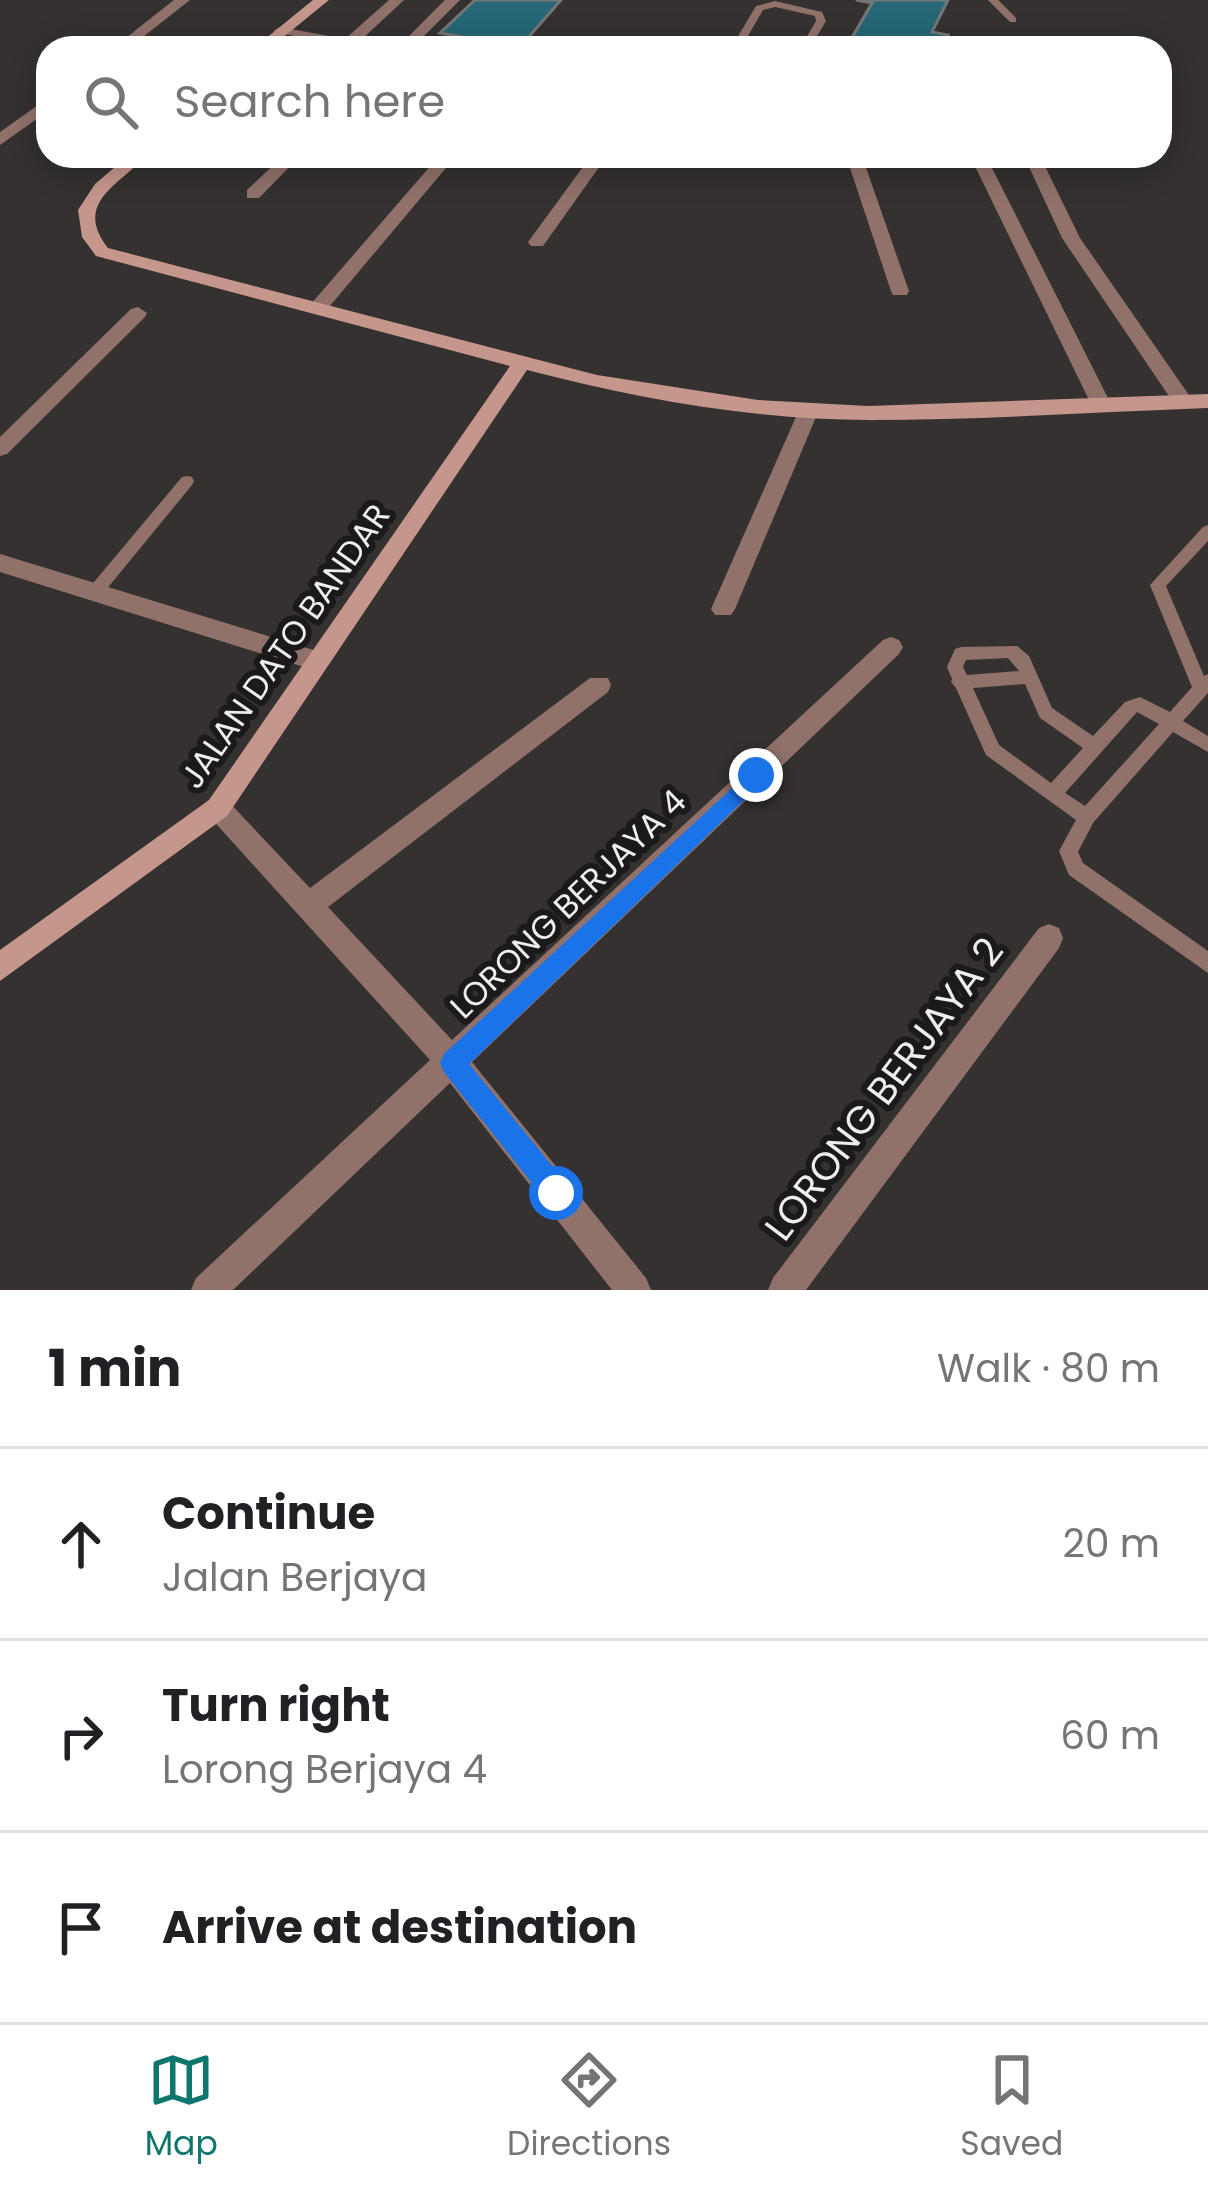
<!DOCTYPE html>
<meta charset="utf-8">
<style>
body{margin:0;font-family:Poppins,sans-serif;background:#f2f2f2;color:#202124}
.stop{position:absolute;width:36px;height:36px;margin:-27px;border:9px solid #1a73e8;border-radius:50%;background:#fff}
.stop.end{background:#1a73e8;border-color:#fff;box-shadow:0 3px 12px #0008}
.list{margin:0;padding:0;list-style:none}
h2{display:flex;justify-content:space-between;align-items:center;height:156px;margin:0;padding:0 48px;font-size:51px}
h2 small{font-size:39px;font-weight:400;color:#757577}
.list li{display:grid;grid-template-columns:78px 1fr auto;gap:36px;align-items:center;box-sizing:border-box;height:192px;padding:0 48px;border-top:3px solid #e0e0e0}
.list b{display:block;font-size:45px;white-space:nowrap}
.list p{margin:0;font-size:39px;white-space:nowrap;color:#757577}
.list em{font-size:39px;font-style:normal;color:#757577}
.icon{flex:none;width:66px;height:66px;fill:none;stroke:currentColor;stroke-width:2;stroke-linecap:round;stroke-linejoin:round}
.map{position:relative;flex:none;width:1208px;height:1290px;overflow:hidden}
.search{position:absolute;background:#fff;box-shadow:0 6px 30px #0003;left:36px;right:36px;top:36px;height:132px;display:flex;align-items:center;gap:30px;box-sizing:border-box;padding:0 42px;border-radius:36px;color:#757577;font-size:45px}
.sheet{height:732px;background:#fff}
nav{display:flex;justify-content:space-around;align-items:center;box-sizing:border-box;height:168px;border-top:3px solid #e0e0e0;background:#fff;font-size:33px;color:#757577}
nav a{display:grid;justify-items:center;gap:6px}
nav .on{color:#0f766e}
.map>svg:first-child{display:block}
</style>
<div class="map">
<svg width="1208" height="1290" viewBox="0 0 1208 1290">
<rect width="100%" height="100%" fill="#343130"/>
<!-- building -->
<path fill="#266675" stroke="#737778" stroke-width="3" d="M475,0H561L520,47L440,33Z
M856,0H948L932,32L948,35L942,48H846L872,3Z"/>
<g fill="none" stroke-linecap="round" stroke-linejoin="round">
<!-- lane -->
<path fill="#90726b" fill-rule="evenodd" d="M988,0H998L1016,18V22H1010Z
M775,1L822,12L826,21L810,48H800L816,21L815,16L775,7L763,10L741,48H731L756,6Z
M187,476L192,477L194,481L192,485L101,596H89L87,592L89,588L182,477Z
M1208,525V541L1166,586L1204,676L1208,674V693L1183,721L1208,736V752L1173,732L1093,823L1078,852L1083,863L1208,951V973L1069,875L1059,851L1076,820L986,755L956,688L951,682L952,679L947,667L955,649L961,647L1017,646L1029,656L1052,708L1093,736L1125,702L1140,697L1170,712L1192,687L1150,585L1203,527ZM1008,658L1019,671L967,675L963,667L966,660ZM1025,684L1040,718L1083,748L1051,783L999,745L973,688ZM1137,712L1159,724L1085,806L1065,793Z"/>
<!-- street -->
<path fill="#90726b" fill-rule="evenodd" d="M174,0H190L129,48H113Z
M389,0H404L359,42L373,48H344L273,31L280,27L345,39Z
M445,0H460L412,48H397Z
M48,98V111L0,145V132Z
M283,156H300L259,198H247V190Z
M439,156H456L324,313H310V305Z
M591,156H607L543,246H531L528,242Z
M846,156H862L909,291L907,295H893L891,291Z
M970,156H986L1111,404L1108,409H1094L1091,404Z
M1024,156H1040L1080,238L1191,398V408H1177L1062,238Z
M138,307L147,313L145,317L7,454L0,456V437L131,309Z
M809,403L819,410L735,609L731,615H715L711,609L799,410Z
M0,554L317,651L326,654L329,661L326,668L317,671L0,572Z
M891,637L899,640L903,647L899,654L472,1062L646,1278L651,1290H612L450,1083L233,1290H191L196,1278L430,1060L209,816L205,808L209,800L218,796L227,800L310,888L590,678H608L611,685L608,692L328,907L452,1040L883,640Z
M1049,924L1059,928L1063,938L1059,948L806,1290H768L773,1278L1039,928Z"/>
<!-- secondary -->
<path fill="#c5968b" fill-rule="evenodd" d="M313,0H329L270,48H254Z
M128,156H146C118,186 73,203 108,248L597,375L758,400L868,406L1208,394V408C1096,412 982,420 870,420C755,420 638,399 527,370L227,816L0,981V950L209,800L510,366L96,256L82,237L78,210L95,184Z"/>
</g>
<!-- route -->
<path fill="#1a73e8" d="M756,766L763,769V782L469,1064L566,1183L569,1193L566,1202L556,1206L547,1202L444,1072L440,1063L444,1054Z"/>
<g text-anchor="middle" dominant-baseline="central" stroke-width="12" stroke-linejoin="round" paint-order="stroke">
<!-- street labels -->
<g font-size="33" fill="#f0eeed" stroke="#1b1919">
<text transform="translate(285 646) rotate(-55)">JALAN DATO BANDAR</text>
<text transform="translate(568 904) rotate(-44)">LORONG BERJAYA 4</text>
</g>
<!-- near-street labels -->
<g font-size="39" fill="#f0eeed" stroke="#1b1919">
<text transform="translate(884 1089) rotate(-53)">LORONG BERJAYA 2</text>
</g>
</g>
</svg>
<div class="stop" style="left:556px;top:1193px"></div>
<div class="stop end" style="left:756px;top:775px"></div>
<div class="search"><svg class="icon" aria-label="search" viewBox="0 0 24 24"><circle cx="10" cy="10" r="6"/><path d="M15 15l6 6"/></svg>Search here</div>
</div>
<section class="sheet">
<h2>1 min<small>Walk · 80 m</small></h2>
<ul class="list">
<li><svg class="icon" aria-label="ahead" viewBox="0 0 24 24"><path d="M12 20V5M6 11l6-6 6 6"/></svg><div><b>Continue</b><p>Jalan Berjaya</p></div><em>20 m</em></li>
<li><svg class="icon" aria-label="right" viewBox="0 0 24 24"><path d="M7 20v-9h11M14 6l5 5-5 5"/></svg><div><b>Turn right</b><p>Lorong Berjaya 4</p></div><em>60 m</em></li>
<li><svg class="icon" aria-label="arrive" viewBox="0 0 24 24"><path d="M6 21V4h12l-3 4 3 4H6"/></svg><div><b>Arrive at destination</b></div></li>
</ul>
</section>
<nav>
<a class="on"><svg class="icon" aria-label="map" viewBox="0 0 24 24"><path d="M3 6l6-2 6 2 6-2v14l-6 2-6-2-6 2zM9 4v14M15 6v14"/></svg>Map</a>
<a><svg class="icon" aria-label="directions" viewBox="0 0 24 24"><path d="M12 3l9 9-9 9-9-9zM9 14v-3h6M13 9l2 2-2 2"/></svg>Directions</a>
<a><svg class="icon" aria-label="saved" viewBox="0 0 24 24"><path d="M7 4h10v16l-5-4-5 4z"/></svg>Saved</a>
</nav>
